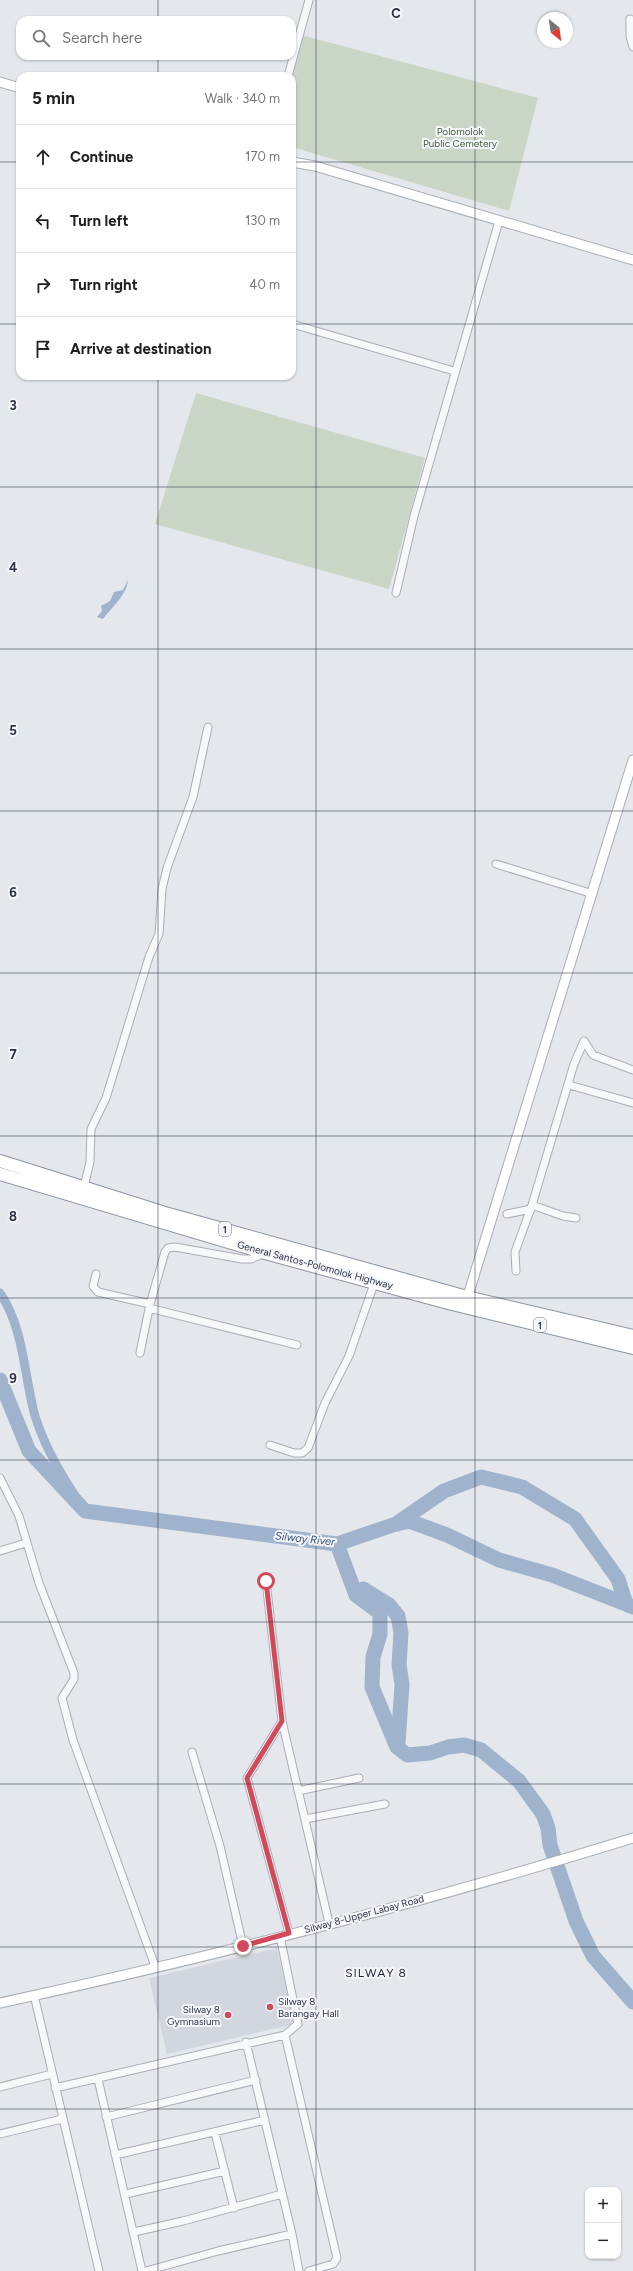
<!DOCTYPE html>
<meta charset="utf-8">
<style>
body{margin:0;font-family:Figtree,sans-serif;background:#f2f2f2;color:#202124}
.controls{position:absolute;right:12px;bottom:12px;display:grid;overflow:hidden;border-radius:8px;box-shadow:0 1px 3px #0004}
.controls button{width:36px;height:36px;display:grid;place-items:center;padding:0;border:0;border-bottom:1px solid #e0e0e0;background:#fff;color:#202124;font:20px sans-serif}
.compass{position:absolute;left:537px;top:12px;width:36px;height:36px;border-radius:50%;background:#fff;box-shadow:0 1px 3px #0004;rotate:151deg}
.stop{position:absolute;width:12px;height:12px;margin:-9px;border:3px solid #d1495b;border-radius:50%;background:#fff}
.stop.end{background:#d1495b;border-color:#fff;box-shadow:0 1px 4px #0008}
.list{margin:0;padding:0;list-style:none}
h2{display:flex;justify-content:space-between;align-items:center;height:52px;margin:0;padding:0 16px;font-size:17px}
h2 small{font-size:13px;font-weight:400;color:#757577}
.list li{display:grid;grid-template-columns:26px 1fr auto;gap:12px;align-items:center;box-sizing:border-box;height:64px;padding:0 16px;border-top:1px solid #e0e0e0}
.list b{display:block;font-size:15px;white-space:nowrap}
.list em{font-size:13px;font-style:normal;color:#757577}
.icon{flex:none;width:22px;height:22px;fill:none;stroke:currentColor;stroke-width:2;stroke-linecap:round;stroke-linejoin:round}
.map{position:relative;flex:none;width:633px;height:2271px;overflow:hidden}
.search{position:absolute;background:#fff;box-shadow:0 1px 3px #0004;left:16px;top:16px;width:280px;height:44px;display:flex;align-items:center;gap:10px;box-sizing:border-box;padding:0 14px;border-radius:12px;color:#757577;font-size:15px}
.panel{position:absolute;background:#fff;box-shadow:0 1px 3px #0004;left:16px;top:72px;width:280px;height:308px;border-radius:12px}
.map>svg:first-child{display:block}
</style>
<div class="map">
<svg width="633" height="2271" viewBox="0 0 633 2271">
<rect width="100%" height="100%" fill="#e4e7ec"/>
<!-- built -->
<path fill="#d2d6de" d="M277,1948L294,2024L167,2054L149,1978Z"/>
<!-- green -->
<path fill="#c9d6c5" d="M301,35L538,98L509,211L292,147V76H288Z
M196,393L425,458L389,589L155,524Z"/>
<!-- water -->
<path fill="#9fb4cc" d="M128,580C127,595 111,608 103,619L97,617L102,611L101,606L110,601L114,592L123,590Z"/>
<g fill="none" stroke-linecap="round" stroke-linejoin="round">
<!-- stream -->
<path stroke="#9fb4cc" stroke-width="2.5" d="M0,1389L3,1388"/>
<!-- canal -->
<path stroke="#9fb4cc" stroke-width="9" d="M0,1293C24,1328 24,1376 35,1416C46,1451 65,1481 85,1511"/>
<!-- river -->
<path stroke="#9fb4cc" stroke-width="15" d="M0,1380L29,1451L85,1511L337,1544L396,1524L444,1491L481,1477L522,1487L575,1519L618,1579L626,1604L633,1607
M397,1524L409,1521L447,1535L499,1560L552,1575L626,1604
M337,1544L356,1595L380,1613V1634L373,1657L372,1687L397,1747L407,1755L430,1753L448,1747L464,1745L481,1750L519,1781L543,1814L548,1828L550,1845L576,1921L593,1956L633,2002
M363,1589L389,1605L398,1616L401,1633L399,1665L402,1684L398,1744"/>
<defs>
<path id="street" d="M630,19V36L633,47
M288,76L309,0
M292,324L454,371
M396,593L414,516L499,221
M496,864L593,894
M569,1085L633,1103
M84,1187L90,1162L91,1129L106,1098L149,957L159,934L162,889L167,868L193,797L208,727
M507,1214L531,1209
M576,1218L563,1216L532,1205L574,1064L584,1041L593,1055L633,1070
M516,1271L515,1252L532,1205
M96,1274L93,1286L98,1292L150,1304
M149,1308L297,1345
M140,1353L150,1304L165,1252L168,1248L175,1247L242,1259H251L265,1253
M270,1445L294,1453H302L308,1448L325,1403L349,1356L375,1281
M0,1478L19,1516L39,1583L74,1673V1679L62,1698L73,1740L155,1966
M0,1551L26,1543
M266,1581L282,1721L329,1923
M282,1721L247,1778L289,1933
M192,1752L220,1846L243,1946
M298,1791L359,1778
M305,1819L385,1804
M34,1995L99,2271
M285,2035L337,2258L333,2264L309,2271
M246,2042L292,2234L299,2271
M98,2079L142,2271
M0,2087L52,2074
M55,2088L285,2035L298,2024L280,1936
M106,2117L256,2080
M215,2133L234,2208
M0,2134L62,2119
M115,2155L265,2120
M126,2194L225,2171
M134,2232L183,2221L282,2194
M146,2271L218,2251L292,2234"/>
<path id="secondary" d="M0,82L20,88
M292,162L315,166L633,260
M466,1302L633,760
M0,2003C213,1957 425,1902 633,1838"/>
<path id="highway" d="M0,1161L165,1213L467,1297L633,1336
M0,1174L265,1253L448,1303L633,1348"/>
</defs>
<!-- street casing -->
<use href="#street" stroke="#a9aeb7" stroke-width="9"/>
<!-- secondary casing -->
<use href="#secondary" stroke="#a9aeb7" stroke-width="11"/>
<!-- highway casing -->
<use href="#highway" stroke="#8b94a3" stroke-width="14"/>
<!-- street -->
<use href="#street" stroke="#f7f8fa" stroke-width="7"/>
<!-- secondary -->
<use href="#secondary" stroke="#fff" stroke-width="9"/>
<!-- highway -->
<use href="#highway" stroke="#fff" stroke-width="12"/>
</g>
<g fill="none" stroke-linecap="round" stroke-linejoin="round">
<!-- route -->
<path stroke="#d1495b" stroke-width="5" d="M243,1946L289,1933L247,1778L282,1721L266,1581"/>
</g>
<!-- grid -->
<path fill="none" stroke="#2b3445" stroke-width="1" stroke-opacity="0.55" d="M158,0V20M316,0V2271M475,0V2271M158,56V76M0,162H20M292,162H633M0,324H20M292,324H633M158,376V2271M0,487H633M0,649H633M0,811H633M0,973H633M0,1136H633M0,1298H633M0,1460H633M0,1622H633M0,1784H633M0,1947H633M0,2109H633"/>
<!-- markers -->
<g fill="#d1495b" stroke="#f4f6f9" stroke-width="1.5">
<circle cx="270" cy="2007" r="4"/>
<circle cx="228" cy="2015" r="4"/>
</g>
<g text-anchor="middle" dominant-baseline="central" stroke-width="4" stroke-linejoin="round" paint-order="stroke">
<!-- shield labels -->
<g fill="#f4f6f9" stroke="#676e7b" stroke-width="1">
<rect x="219" y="1222" width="12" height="14" rx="3"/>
<rect x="534" y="1318" width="12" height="14" rx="3"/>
</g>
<g font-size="9" font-weight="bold" fill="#2b3445">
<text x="225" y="1229">1</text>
<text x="540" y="1325">1</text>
</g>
<!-- park labels -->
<g font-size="10" fill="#3f6138" stroke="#f4f6f9">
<text x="460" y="131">Polomolok<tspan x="460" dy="12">Public Cemetery</tspan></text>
</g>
<!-- street labels -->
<g font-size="10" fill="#2b3445" stroke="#f4f6f9">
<text transform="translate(315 1265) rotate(15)">General Santos-Polomolok Highway</text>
<text transform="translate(364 1914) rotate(-15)">Silway 8-Upper Labay Road</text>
</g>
<!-- poi labels -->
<g font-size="10" fill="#2b3445" stroke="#f4f6f9" text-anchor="start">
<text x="278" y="2001">Silway 8<tspan x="278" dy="12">Barangay Hall</tspan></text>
<text x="220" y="2009" text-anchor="end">Silway 8<tspan x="220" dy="12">Gymnasium</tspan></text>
</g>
<!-- water labels -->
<g font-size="11" font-style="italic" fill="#34527a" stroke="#f4f6f9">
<text transform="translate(305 1539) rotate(6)">Silway River</text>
</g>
<!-- quarter labels -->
<g font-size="12" letter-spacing="1" fill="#1d2536" stroke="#f4f6f9">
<text x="376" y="1973">SILWAY 8</text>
</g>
</g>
<g font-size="13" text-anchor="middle" font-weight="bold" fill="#2b3445" stroke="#f4f6f9" stroke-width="4" stroke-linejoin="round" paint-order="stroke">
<text x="396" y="18">C</text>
<text x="13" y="410">3</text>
<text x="13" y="572">4</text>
<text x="13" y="735">5</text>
<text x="13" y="897">6</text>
<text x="13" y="1059">7</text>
<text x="13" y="1221">8</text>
<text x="13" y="1383">9</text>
</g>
</svg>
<div class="controls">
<button>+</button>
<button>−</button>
</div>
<svg class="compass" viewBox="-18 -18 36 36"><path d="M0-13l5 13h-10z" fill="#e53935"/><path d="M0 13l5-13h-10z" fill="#757577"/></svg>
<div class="stop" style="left:266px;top:1581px"></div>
<div class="stop end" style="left:243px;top:1946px"></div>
<div class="search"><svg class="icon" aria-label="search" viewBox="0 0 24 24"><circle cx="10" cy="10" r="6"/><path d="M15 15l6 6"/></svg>Search here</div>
<section class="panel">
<h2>5 min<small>Walk · 340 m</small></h2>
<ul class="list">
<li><svg class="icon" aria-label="ahead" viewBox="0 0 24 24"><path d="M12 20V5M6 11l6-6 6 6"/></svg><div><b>Continue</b></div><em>170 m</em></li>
<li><svg class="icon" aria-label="left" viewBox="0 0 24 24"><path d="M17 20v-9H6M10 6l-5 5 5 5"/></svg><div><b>Turn left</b></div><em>130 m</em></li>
<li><svg class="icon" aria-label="right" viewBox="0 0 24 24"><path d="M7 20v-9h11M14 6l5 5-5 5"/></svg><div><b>Turn right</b></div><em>40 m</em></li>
<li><svg class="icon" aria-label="arrive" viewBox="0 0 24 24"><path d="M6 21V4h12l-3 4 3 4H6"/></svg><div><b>Arrive at destination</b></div></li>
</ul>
</section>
</div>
